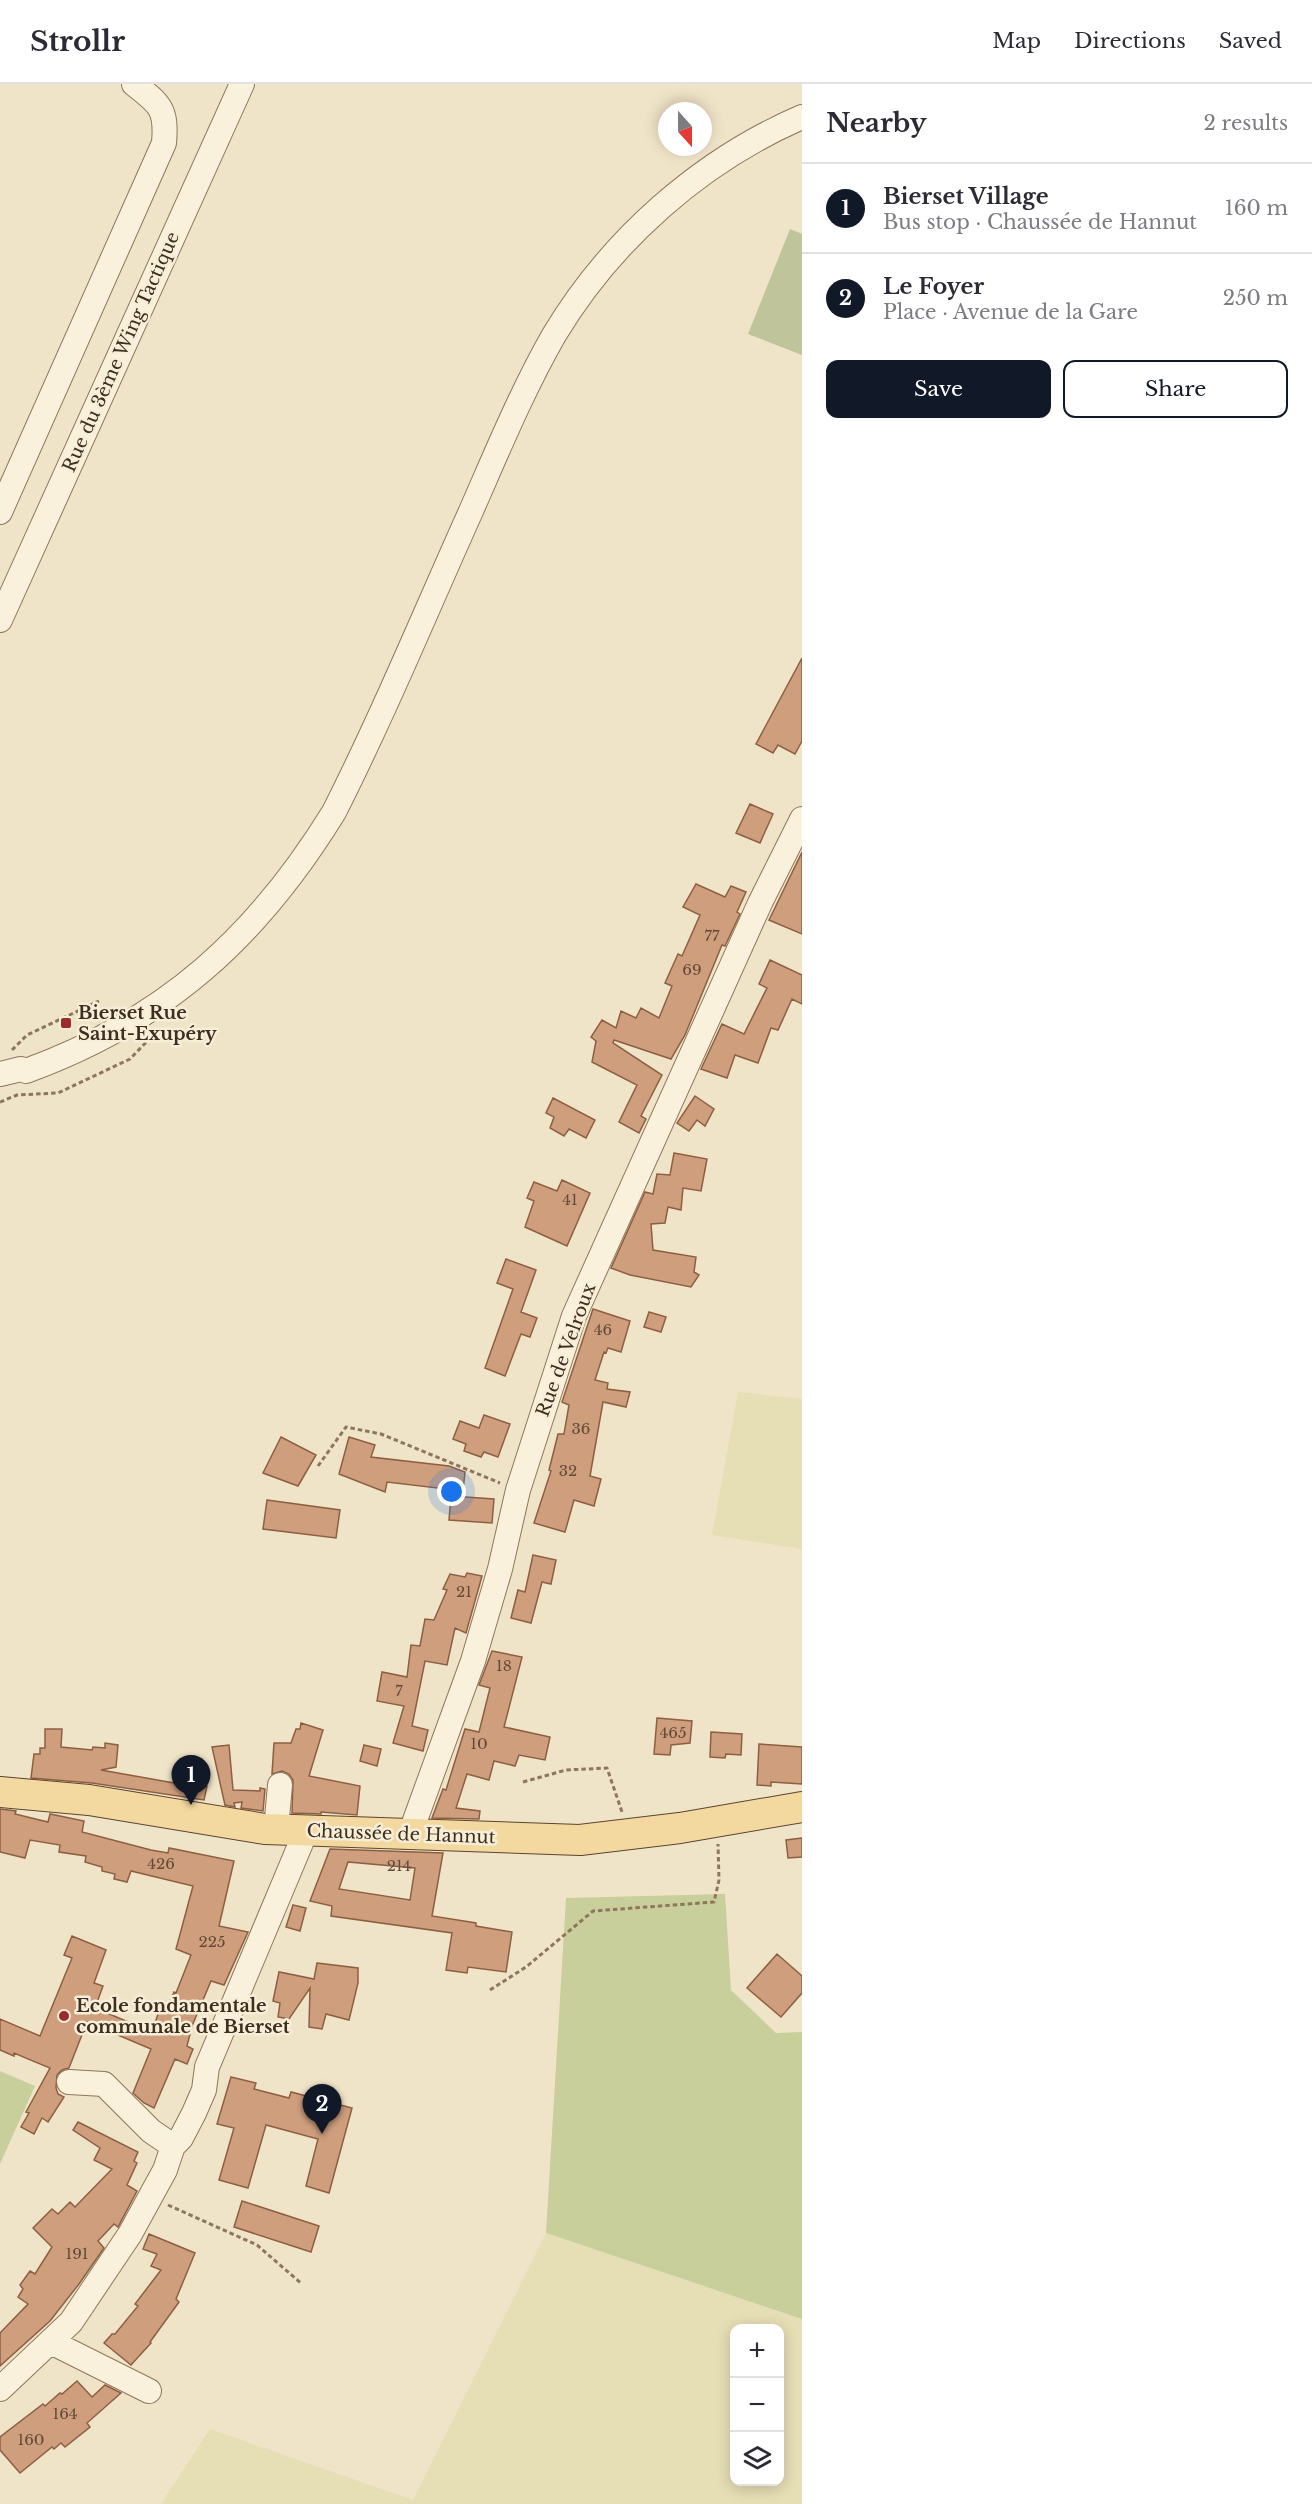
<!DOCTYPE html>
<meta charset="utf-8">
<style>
body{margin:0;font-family:"Libre Baskerville",serif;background:#f7f7f7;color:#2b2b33}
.controls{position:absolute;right:18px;bottom:18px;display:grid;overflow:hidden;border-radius:12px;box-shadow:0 3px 15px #0003}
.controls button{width:54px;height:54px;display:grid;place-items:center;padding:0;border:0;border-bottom:2px solid #e1e1e2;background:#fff;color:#2b2b33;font:30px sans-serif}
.compass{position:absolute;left:658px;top:18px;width:54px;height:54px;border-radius:50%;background:#fff;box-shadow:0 3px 15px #0003;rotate:159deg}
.you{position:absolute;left:452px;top:1408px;width:21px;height:21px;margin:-15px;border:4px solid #fff;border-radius:50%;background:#1a73e8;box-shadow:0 0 0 9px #1a73e833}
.badge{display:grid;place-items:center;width:39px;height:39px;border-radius:50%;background:#111827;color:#fff;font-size:20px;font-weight:700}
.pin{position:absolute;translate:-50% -50px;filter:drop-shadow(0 2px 3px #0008)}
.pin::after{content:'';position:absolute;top:32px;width:21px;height:18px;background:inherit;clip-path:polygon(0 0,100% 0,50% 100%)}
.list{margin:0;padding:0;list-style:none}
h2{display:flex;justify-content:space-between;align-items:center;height:78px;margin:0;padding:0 24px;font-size:26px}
h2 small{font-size:20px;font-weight:400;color:#7c7c81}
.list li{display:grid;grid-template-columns:39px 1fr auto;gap:18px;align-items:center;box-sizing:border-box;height:90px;padding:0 24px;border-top:2px solid #e1e1e2}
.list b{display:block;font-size:22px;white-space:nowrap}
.list p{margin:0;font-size:20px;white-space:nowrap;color:#7c7c81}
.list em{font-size:20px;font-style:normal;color:#7c7c81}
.actions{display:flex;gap:12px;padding:18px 24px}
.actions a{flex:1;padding:14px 0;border:2px solid #111827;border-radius:12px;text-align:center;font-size:21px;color:#111827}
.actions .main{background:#111827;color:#fff}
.icon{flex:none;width:33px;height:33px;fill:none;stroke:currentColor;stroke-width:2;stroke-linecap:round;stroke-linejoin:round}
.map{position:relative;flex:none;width:802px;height:2420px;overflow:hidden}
header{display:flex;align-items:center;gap:36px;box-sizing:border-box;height:84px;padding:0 30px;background:#fff;border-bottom:2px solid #e1e1e2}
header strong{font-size:28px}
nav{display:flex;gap:33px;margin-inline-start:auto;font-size:21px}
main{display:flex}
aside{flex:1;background:#fff}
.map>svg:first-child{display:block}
</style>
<header>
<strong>Strollr</strong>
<nav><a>Map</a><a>Directions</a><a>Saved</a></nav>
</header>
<main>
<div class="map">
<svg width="802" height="2420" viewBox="0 0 802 2420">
<rect width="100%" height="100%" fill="#f0e4c8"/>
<!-- farmland -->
<path fill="#e6deb5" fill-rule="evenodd" d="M738,1308L802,1315V1465L712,1451Z
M546,2149L802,2235V2420H161L210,2345L413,2416ZM734,2244H780V2398H734Z"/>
<!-- green -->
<path fill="#c9cf9b" d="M725,1810L731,1906L776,1949L802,1948V2235L546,2149L566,1814Z
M0,1987L35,2002L0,2080Z"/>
<!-- cemetery -->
<path fill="#bfc49a" d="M790,145L802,150V271L748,250Z"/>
<!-- building -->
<path fill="#cf9f7d" stroke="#8d5f41" stroke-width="1.5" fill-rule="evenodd" d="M802,574V657L795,670L778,661L773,669L756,660Z
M750,720L773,730L760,759L736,749Z
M802,768V850L769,836Z
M696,800L725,813L731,802L746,808L737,828L740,830L725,862L722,861L685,951L671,975L614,956L613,959L662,991L641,1032L646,1035L639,1049L619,1038L637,1001L592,978L596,957L591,953L602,936L616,944L621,927L636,934L641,924L659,934L672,902L665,899L678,870L682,872L700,831L683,823Z
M770,876L802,891V920L792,915L778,946L771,944L758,979L735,971L727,994L701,985L722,940L744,950L767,904L759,900Z
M695,1012L714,1025L705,1042L697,1036L689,1047L677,1039Z
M553,1014L595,1036L586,1054L569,1045L564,1052L550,1044L554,1033L546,1029Z
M674,1069L707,1075L701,1107L683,1104L681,1126L668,1123L665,1139L651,1140L653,1166L696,1173L694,1188L699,1191L691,1203L630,1191L611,1184L645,1108L653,1110L657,1090L670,1091Z
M562,1096L590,1109L567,1162L525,1143L534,1117L527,1114L534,1098L557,1107Z
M506,1175L536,1186L521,1228L537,1234L530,1253L521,1250L505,1292L485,1284L513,1205L497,1199Z
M593,1225L630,1237L621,1268L608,1264L606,1269L604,1268L595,1296L608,1299L607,1305L630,1308L626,1323L603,1318L590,1392L601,1395L594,1422L574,1416L565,1448L534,1439L551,1387L549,1386L558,1350H564L569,1321L562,1318Z
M649,1228L666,1233L661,1248L644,1243Z
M484,1331L510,1340L498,1373L484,1368L481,1373L464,1367L466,1360L453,1355L460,1337L479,1344Z
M281,1353L316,1371L298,1402L263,1389Z
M349,1353L375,1361L371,1373L449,1382L465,1388L463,1407L387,1398L385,1408L339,1390Z
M451,1412L494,1415L492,1439L449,1436Z
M267,1416L340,1426L336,1454L263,1445Z
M533,1471L556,1476L551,1500L542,1498L531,1539L511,1534L518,1506L525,1508Z
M467,1489L482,1492L466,1549L455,1544L447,1581L425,1577L412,1642L428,1646L423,1667L393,1659L404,1622L377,1617L382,1588L407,1593L411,1561L420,1562L425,1535L434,1536L447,1506L443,1505L450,1490L465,1493Z
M492,1567L522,1573L504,1643L550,1653L545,1676L519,1671L515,1682L494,1677L489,1696L467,1690L456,1724L480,1727L479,1735L432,1734L443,1705L446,1706L465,1645L479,1648L490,1604L479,1601Z
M657,1634L692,1637L690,1659L671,1661L670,1671L654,1670Z
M301,1639L323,1646L309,1692L360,1702L357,1731L321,1728V1730L292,1729L293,1696L289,1690L282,1687L272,1690L274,1659H291L296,1645H300Z
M45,1645H62L61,1663L92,1666L93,1663L105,1664V1659L118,1661L116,1683L101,1686L180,1700V1698L207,1702L204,1716L92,1699L31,1694L34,1670H40V1664H45Z
M711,1648L742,1650L741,1671L726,1670L725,1674L710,1673Z
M759,1660L802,1663V1700L771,1698V1702L757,1701Z
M229,1661L233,1706L260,1707V1704L265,1705L263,1727L241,1724L242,1718L234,1719L235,1723L225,1721L212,1663Z
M364,1661L381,1665L377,1682L360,1677Z
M0,1725L16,1727L15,1730L48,1738L50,1730L84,1737L82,1748L151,1766L168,1769L169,1764L234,1777L219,1842L248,1848L224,1901L211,1897L192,1942L187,1962L193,1965L187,1980L175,1975L154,2024L144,2019L133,2009L151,1965L87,1938L69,1984L62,1986L57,1991L56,2004L58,2010L64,2013L48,2038L42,2034L34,2050L21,2043L29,2029L26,2028L50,1984L14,1969V1972L0,1966V1935L40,1952L72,1874L64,1871L72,1852L106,1866L94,1899L103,1902L95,1924L152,1948L159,1927L164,1929L174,1908L176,1909L191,1871L176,1865L193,1802L131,1787L127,1798L114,1795L115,1790L102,1787V1783L85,1778L86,1772L59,1768L60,1761L30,1756L25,1774L0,1768Z
M802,1754V1773L788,1774L786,1756Z
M330,1765L443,1769L432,1832L476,1839V1842L512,1848L506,1888L468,1883L467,1889L446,1886L452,1849L331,1832L332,1822L310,1817ZM348,1778L415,1784L410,1816L339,1805Z
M293,1821L306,1824L300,1847L286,1843Z
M777,1870L802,1892V1909L781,1933L747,1904Z
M317,1879L358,1884V1899L349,1936L326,1930L322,1945L309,1943L310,1904L289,1935L278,1933L280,1919L273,1917L279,1888L314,1895Z
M231,1993L256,1999L254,2005L289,2014L291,2008L352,2024L329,2109L306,2102L318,2055L266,2041L248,2104L219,2096L234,2044L217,2040Z
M78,2038L138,2068L134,2077L137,2079L127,2101L137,2107L118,2143L114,2140L98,2157L104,2164L79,2200L50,2237L0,2282V2249L28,2220L18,2213L23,2205L20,2201L30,2187L35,2190L52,2163L33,2144L52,2125L58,2130L70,2118L75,2123L112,2085L94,2076L100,2064L73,2046Z
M242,2117L319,2142L311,2168L234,2143Z
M149,2150L195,2169L176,2215L179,2218L150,2258L151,2259L131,2281L104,2259L112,2250H115L138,2222L135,2220L161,2186L151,2182L157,2170L143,2165Z
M77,2297L92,2313L105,2301L121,2309L87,2339L90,2343L65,2363L61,2359L54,2365L52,2363L20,2389L0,2366V2353L43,2320L45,2322L60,2309L62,2310Z"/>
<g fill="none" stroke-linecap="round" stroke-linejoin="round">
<defs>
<path id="minor" d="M0,428L164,59C167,25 160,20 134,0
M0,536L242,0
M0,990L21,985L26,987C166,936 257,853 334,728C384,629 426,527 471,427C497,368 522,307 554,251C611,156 700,77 802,33
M276,1745L280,1701
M410,1750L473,1577L500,1485L518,1406L574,1232L760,819L802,735
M69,1998L104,2000L151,2047L173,2062
M51,2258L149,2307
M0,2305L71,2238L130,2150L165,2086L173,2062L181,2054L194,2029L204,2006L207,1983L306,1747"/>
<path id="major" d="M0,1708L89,1716L265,1745L580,1756L680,1744L802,1723"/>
</defs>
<!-- minor casing -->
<use href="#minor" stroke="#8d765c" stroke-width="26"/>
<!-- major casing -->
<use href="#major" stroke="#5b4430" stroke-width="32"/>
<!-- path -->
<path stroke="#8d765c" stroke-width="3" stroke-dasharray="4.5 3" stroke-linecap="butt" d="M12,966L27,951L99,917
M0,1018L17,1011L58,1009L130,975L157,947
M318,1382L346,1343L381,1350L500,1399
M523,1698L566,1686L607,1684L622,1728
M490,1906L526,1883L593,1827L714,1818L719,1796L718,1760
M168,2121L257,2161L302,2200"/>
<!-- minor -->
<use href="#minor" stroke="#faf1dc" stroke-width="24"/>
<!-- major -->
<use href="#major" stroke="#f3d9a0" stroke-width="30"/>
</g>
<!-- markers -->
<g fill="#9e2a2b" stroke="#f7eed8" stroke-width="2">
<rect x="60" y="933" width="12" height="12" rx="3"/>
<circle cx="64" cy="1932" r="6"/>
</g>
<g text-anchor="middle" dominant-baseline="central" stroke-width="5" stroke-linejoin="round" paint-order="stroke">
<!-- number labels -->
<g font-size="15" fill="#624a37">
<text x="712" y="851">77</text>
<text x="692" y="885">69</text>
<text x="570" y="1115">41</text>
<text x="603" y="1245">46</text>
<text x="581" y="1344">36</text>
<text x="568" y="1386">32</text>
<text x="464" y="1507">21</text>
<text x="504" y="1581">18</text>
<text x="399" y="1606">7</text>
<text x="673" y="1648">465</text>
<text x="479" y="1659">10</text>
<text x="161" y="1779">426</text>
<text x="399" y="1781">214</text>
<text x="212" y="1857">225</text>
<text x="77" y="2169">191</text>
<text x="65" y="2329">164</text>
<text x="31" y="2355">160</text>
</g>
<!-- street labels -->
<g font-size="18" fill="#3d2e20" stroke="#f7eed8">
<text transform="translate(121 268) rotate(-66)">Rue du 3ème Wing Tactique</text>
<text transform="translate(566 1266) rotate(-70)">Rue de Velroux</text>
<text transform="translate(401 1750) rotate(2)">Chaussée de Hannut</text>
</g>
<!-- poi labels -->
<g font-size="18" font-weight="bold" fill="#3d2e20" stroke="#f7eed8" text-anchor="start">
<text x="78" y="929">Bierset Rue<tspan x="78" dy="21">Saint-Exupéry</tspan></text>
<text x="76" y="1922">Ecole fondamentale<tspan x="76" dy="21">communale de Bierset</tspan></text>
</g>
</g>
</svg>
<div class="controls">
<button>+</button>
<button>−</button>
<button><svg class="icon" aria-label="layers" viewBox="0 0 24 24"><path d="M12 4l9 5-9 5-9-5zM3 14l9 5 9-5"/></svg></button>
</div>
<svg class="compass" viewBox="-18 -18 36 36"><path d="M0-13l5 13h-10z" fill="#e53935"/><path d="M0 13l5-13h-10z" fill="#7c7c81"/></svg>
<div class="you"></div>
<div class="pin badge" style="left:191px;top:1721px">1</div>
<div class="pin badge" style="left:322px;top:2050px">2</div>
</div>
<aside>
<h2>Nearby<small>2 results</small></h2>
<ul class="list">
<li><span class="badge">1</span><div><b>Bierset Village</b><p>Bus stop · Chaussée de Hannut</p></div><em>160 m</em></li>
<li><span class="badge">2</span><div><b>Le Foyer</b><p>Place · Avenue de la Gare</p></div><em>250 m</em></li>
</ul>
<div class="actions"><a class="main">Save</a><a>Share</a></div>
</aside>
</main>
